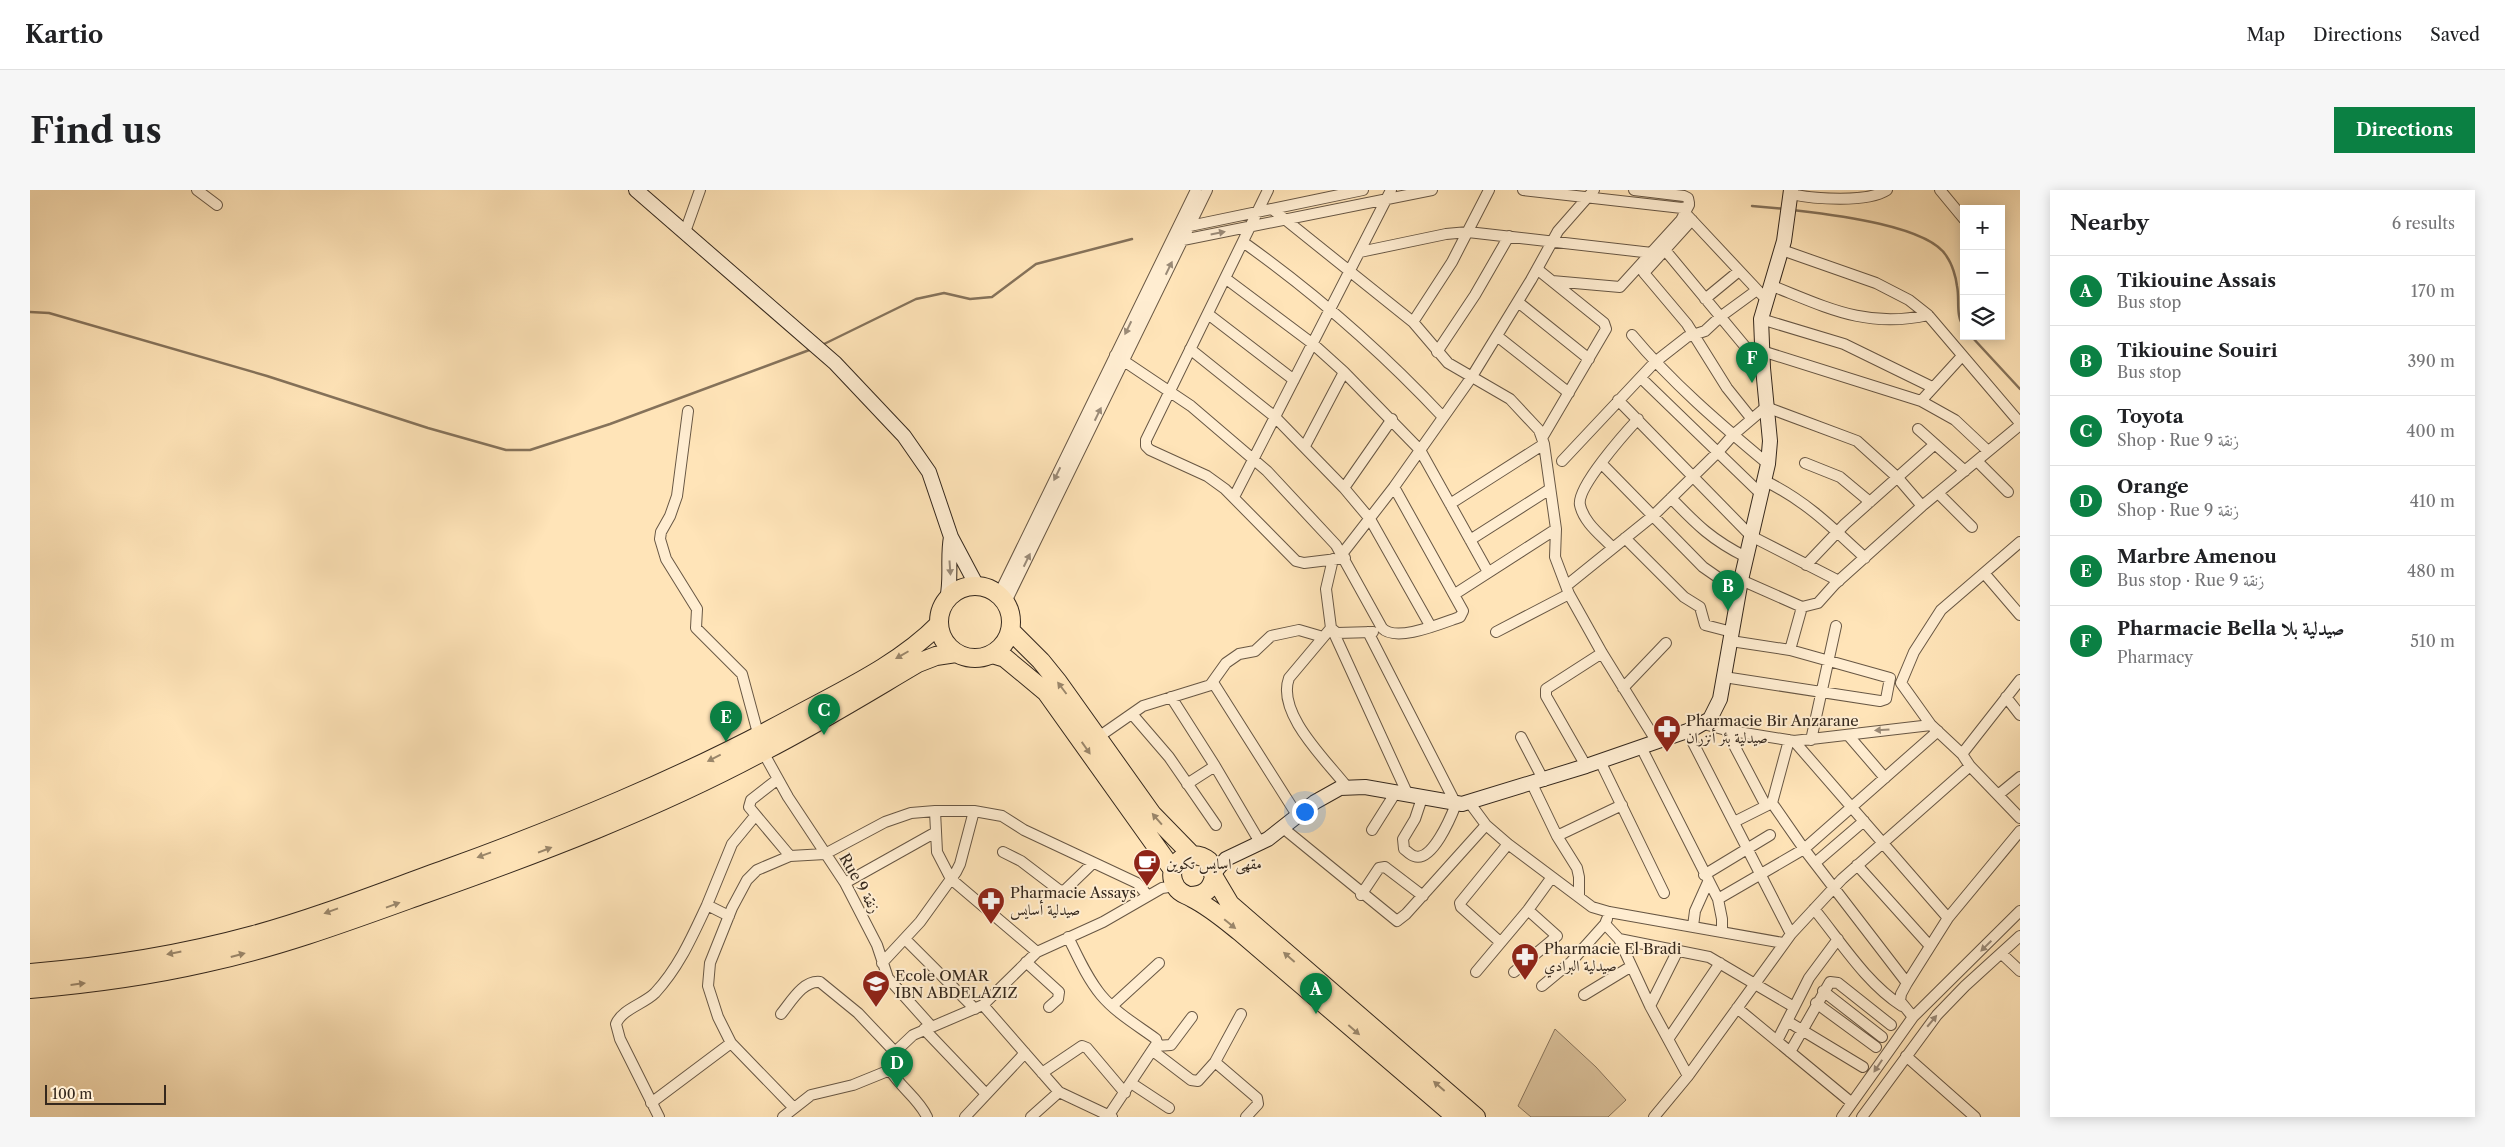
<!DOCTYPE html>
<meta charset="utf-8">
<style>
body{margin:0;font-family:"Libre Caslon Text",Amiri,serif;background:#f6f6f6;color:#202124}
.controls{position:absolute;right:15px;top:15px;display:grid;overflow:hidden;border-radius:0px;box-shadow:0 2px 12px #0003}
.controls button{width:45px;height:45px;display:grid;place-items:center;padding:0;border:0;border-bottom:1px solid #e0e0e0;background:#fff;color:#202124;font:25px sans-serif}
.scale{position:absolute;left:15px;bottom:12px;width:121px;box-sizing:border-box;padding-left:5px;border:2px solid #35281d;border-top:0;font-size:14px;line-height:18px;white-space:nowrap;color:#35281d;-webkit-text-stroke:4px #ffedd1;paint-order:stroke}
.you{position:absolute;left:1274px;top:621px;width:18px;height:18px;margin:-12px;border:4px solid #fff;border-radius:50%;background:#1a73e8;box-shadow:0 0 0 8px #1a73e833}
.badge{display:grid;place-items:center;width:32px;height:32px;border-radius:50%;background:#0b8043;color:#fff;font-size:16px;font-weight:700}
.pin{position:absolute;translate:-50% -41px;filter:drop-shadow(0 1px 2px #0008)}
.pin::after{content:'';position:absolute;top:26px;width:18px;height:15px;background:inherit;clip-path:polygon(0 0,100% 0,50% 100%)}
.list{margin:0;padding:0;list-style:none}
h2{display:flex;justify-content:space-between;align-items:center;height:65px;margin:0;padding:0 20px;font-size:21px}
h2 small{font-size:16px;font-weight:400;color:#757577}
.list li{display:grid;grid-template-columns:32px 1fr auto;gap:15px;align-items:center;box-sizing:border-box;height:70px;padding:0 20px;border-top:1px solid #e0e0e0}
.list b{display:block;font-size:19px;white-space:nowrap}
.list p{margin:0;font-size:16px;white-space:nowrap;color:#757577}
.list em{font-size:16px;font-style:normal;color:#757577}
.icon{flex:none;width:28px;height:28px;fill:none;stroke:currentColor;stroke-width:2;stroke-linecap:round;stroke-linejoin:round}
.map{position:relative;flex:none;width:1990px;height:927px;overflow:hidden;border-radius:0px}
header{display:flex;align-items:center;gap:30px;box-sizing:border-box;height:70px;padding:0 25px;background:#fff;border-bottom:1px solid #e0e0e0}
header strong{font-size:24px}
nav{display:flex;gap:28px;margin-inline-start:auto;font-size:18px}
.intro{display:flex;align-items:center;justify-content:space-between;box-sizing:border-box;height:120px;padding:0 30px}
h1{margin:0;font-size:35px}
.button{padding:12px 22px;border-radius:0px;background:#0b8043;color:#fff;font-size:18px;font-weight:700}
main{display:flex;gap:30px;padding:0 30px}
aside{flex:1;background:#fff;border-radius:0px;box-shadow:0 2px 12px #0003}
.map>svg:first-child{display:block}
</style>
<header>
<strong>Kartio</strong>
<nav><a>Map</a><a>Directions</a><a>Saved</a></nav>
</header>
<div class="intro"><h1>Find us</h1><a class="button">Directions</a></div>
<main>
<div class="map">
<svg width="1990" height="927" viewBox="0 0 1990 927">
<rect width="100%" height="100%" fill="#ffe4b8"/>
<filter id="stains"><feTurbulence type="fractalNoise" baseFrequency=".004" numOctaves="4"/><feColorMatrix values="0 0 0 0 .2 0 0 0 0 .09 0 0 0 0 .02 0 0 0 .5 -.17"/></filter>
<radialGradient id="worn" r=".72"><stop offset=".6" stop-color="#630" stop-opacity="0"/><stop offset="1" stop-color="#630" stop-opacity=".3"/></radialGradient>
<!-- green -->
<path fill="#ddc49e" stroke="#89765e" d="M1525,839L1566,877L1596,910L1578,927H1501L1488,916Z"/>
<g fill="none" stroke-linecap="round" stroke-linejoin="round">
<!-- stream -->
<path stroke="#85725a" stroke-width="2.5" d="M1722,16L1755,19
M1763,20C1797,24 1900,35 1917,67C1922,74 1926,87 1927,96C1930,110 1925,125 1934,137
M0,122L19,123L237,186L398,238L476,260H500L580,234L782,159
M1941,146L1990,199
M792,155L886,109L914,103L940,109L962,107L1006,74L1102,49"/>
<defs>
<path id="street" d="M167,0L187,15
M1238,0L1116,250V256L1120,260L1177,286L1195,299L1266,371L1274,373L1315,368
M1493,0L1652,18L1657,17L1659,13L1658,8L1654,6L1604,0
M1910,0L1934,29
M1761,4C1784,9 1837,13 1857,0
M1242,19L1383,132L1418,173L1480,209L1509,240L1514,254L1526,339L1525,367L1539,404L1572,463L1627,552
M1658,26L1732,105
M1662,30L1614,83L1657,134L1697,198L1721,228
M1155,37L1333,0
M655,42L670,0
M1148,51L1402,0
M1213,52C1286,104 1352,162 1413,227
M1635,60L1733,178
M1752,60L1846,93L1879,110L1898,125L1990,233
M1330,62L1416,44L1438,42L1622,63
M1507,79L1574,133L1576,139L1512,248
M1195,88L1283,154L1314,182L1390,260L1458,382
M1522,91L1590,97L1651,30L1659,15
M1740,95C1796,117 1836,139 1898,125
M1675,109L1709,81
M1488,112L1559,169
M1178,124L1264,190
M1731,129L1814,154L1902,197
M1383,132L1422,72L1459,0
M1602,145C1642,193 1690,234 1738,274
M1467,146L1539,203
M1160,159L1245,227L1314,298L1340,329L1401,437
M1732,161L1891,211L1932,166
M1407,162L1445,105L1479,46
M1085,165L1161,216L1237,281L1306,355L1352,438C1366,453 1412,433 1430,427L1433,421L1364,297
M1611,188L1732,305
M1588,210L1721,346L1809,391
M1891,211L1925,230L1958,261
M658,221L647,306L640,326L631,342L630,349L636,369L667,419L666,438L712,484L733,562L758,607L815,693L847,755L858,788L901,836
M1888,239L1935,281
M1275,256L1314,182
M1532,271L1625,172L1657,147L1675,141L1690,127L1727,100
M1947,271L1978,302
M1571,273L1673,377L1709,402
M1775,273L1810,287L1840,312
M1735,291C1776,311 1802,337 1835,368
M1314,298L1362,229
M1908,303L1942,337
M1204,307L1361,0
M1641,308C1667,335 1682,350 1716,367
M1420,314L1514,254
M1595,348L1654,407L1670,417L1675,435L1702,442
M1440,350L1520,299
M1990,352L1911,420L1884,462L1871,493L1901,535L1932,564L1940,576L1990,628
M1583,358C1571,345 1554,333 1550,315C1546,298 1595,243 1608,229
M1312,364L1364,297L1441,188L1501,90L1528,41L1564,0
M1303,369L1296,399L1301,438L1307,443L1343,442
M1776,375L1815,334L1905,254
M1954,383L1990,425
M1711,390L1772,417L1788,413L1805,394L1892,316L1990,235
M1536,396L1624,325L1688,262L1703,245L1736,217L1827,251L1868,288L1892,316
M969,404L1166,0
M1425,404L1526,339
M975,414L1177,0
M1301,438L1259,488C1246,523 1296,570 1317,597
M1303,441L1378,605
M1338,442L1426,614C1421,627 1402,673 1384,666C1380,665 1377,661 1374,659L1373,649L1385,629L1392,608
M1466,442L1539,404
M1760,460L1772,417
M1694,487L1850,511L1856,509L1860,488L1760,460L1701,451
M1181,494L1196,473L1209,464L1225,461L1241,446L1269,440L1293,447
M1593,498L1636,453
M1141,507L1185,576L1231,654
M1976,507L1990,525
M1102,524L1139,567L1186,635
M1674,534L1696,540L1764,551L1901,535
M1696,540L1736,616
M1657,541L1761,744
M1818,545L1855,588
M1491,547L1514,591
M1067,548L1113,516L1184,494L1267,625
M1781,550L1806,436
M1764,551L1918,728
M1611,557L1688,709L1692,729V741
M1932,564L1990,490
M1570,571L1634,703
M1556,576L1516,506V499L1572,463
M748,589L721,610L719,617L760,666
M1157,594L1185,576
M1502,594L1527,646L1547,678L1549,687V707
M1968,605L1990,587
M1439,612L1456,635L1478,654L1562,717L1579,722L1753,753
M1742,613L1774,659L1877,793
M905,621L907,662L921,689L1007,762
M1704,632L1742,613L1759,550
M1253,638L1367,731L1376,724L1456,635
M1342,640L1366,602
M1527,646L1592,615
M973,662L991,671L1029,700L1034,701L1063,673
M1785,673L1834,631
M1827,675L1899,755
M1674,685L1740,645
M815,693L906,642
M1331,705L1349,678L1355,677L1393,706
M1688,709L1774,659L1908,541
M677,715L702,654L725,626
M1784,719C1811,752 1836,793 1872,816
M1575,734L1589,749L1620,816L1658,886
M1663,736L1665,721L1678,692
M1038,747C1048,767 1057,788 1071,805C1086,823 1107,835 1126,849L1127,853L1079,925
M875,749L945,819
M1589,749L1679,767L1764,817
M1470,752L1431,717L1430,713L1478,654
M1972,764L1990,781
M996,772L1029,802L1028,809L1019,817
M852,773L890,732L926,682L930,674L944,621
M1446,782L1498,720L1522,687
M1484,782L1527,746L1498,720
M1512,796L1541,772L1575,734L1577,729
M1793,801L1852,847
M1554,805L1600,777
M1786,813L1846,857
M953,815L1029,902L1082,927
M1082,816L1129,773
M1620,816L1647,762
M1707,818L1822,913
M751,824C761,812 773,790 790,792L828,823L865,862
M1883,827L1870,811L1871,804L1877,793L1918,728L1990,641
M1757,831L1833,877
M894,839L956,904
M1639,848L1690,773
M1747,851L1779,788L1808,749
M1126,856L1141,855L1162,827
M1123,861L1161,890L1168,891L1185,872L1211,824
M1760,862L1800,792L1808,793L1861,835
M1876,866L1945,927
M1185,872L1227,908L1228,914L1216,927
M1012,883L1052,856L1057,858L1095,903
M1101,893L1139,918
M621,913L701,853
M763,917L701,853L688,827L678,796L680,773L702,718L717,690L727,680L760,666L795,664L855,632L881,623L905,621H944L972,626L994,640L1107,693L1118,706
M629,927L590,849L586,834C592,819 614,814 625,803C649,777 662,747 677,715L699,726
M753,927L781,905L823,895L860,880
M897,927C889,909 870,897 860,880L865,862L883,845L953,815L1007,762L1073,732L1132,698L1145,696
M935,927L995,863
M1001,927L1029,902
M1624,927L1658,886L1761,744L1812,689L1940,576
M1812,927L1883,827L1990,721
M1832,927L1907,825L1935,796L1990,746"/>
<path id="secondary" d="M606,0L805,173L874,246L899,282L921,347L947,396
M917,410C922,387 917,369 921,347
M1184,683L1196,669L1238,649L1285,612L1310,598L1335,597L1432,614L1556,576L1663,539L1680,529L1690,509L1711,390L1738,274L1740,251L1733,178L1731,129L1754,51L1761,0"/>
<path id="highway" d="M909 432a36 36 0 1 1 72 0a36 36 0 1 1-72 0Z
M980,440L1011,471L1028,492L1122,624L1161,664
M962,464L975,468L1016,502L1143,680
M1184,687L1200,714L1446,927
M1160,706C1174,706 1181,700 1184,687L1179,671C1160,655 1132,675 1146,697C1150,704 1156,704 1162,708C1180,717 1195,730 1210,742L1426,927
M0,783C75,777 151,765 224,745C289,727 352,702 416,679C534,636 649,589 760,529C811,501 869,475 909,434
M0,799C59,794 118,786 175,773C250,757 322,730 394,704C510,663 626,619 734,561C787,534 837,503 888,473L906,466L926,463"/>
</defs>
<!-- street casing -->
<use href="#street" stroke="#685744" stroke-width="12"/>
<!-- secondary casing -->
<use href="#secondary" stroke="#35281d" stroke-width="16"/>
<!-- highway casing -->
<use href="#highway" stroke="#35281d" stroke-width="20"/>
<!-- street -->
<use href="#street" stroke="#ffedd1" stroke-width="10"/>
<!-- secondary -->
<use href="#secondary" stroke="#ffedd1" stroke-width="14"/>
<!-- highway -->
<use href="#highway" stroke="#ffe4b8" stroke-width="18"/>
</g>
<!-- one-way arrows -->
<defs><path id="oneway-solid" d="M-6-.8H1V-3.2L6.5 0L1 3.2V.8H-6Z" transform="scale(1.25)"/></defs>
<g fill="#9a8a77">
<use href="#oneway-solid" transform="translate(1188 43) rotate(-11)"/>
<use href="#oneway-solid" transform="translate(1139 78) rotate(-64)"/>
<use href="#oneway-solid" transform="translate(1098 138) rotate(116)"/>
<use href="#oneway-solid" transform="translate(1068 224) rotate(-64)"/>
<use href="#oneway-solid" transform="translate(1027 284) rotate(116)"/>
<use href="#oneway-solid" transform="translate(997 370) rotate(-64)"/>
<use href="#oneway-solid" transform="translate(920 378) rotate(86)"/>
<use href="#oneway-solid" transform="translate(1852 540) rotate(176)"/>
<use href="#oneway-solid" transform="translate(1956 756) rotate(136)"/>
<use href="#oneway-solid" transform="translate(1902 831) rotate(-50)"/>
<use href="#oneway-solid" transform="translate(1848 876) rotate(124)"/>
</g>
<g fill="#9a866a">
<use href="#oneway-solid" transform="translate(872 465) rotate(150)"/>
<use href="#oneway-solid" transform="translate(1032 498) rotate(-127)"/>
<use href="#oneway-solid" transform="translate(1056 558) rotate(55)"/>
<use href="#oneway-solid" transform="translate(684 568) rotate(153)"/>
<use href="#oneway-solid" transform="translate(1127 629) rotate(-131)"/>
<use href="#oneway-solid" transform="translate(515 660) rotate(-21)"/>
<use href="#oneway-solid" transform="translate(454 665) rotate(160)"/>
<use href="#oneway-solid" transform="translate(363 715) rotate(-20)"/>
<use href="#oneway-solid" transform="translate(301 721) rotate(160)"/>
<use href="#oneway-solid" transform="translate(1200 734) rotate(39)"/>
<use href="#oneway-solid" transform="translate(144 763) rotate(169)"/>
<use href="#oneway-solid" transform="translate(208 765) rotate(-15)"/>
<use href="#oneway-solid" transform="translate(1259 767) rotate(-139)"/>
<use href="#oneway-solid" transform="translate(48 794) rotate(-7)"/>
<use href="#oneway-solid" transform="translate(1324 840) rotate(41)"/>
<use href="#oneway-solid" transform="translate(1409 896) rotate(-139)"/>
</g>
<!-- icons -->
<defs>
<symbol id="pharmacy-pin" viewBox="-11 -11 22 30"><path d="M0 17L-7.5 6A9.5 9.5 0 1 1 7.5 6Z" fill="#8f2418" stroke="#ffedd1"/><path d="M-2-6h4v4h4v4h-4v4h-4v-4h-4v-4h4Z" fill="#fff"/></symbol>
<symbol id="cafe-pin" viewBox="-11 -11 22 30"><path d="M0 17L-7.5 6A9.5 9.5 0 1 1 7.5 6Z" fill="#8f2418" stroke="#ffedd1"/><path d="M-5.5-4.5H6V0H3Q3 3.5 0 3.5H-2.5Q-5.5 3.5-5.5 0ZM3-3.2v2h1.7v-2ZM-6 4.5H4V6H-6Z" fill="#fff"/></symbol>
<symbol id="school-pin" viewBox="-11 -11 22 30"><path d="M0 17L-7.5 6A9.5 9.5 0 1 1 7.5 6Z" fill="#8f2418" stroke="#ffedd1"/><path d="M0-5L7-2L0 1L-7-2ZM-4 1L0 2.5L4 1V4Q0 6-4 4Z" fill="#fff"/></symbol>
</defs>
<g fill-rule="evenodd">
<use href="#pharmacy-pin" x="1621" y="523" width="32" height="43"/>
<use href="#cafe-pin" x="1101" y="657" width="32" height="43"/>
<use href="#pharmacy-pin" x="945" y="695" width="32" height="43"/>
<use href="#pharmacy-pin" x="1479" y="751" width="32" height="43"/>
<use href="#school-pin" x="830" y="778" width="32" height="43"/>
</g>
<g text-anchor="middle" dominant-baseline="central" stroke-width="4" stroke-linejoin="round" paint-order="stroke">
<!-- poi labels -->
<g font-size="15" fill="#35281d" stroke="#ffedd1" text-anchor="start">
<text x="1656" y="530">Pharmacie Bir Anzarane<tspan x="1656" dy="17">صيدلية بئر أنزران</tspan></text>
<text x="1136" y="673">مقهى اسايس تكوين</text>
<text x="980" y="702">Pharmacie Assays<tspan x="980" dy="17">صيدلية أسايس</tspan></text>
<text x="1514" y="758">Pharmacie El Bradi<tspan x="1514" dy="17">صيدلية البرادي</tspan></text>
<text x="865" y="785">Ecole OMAR<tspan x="865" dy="17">IBN ABDELAZIZ</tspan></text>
</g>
<!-- street labels -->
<g font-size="15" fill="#35281d" stroke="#ffedd1">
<text transform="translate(830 693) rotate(60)">Rue 9 زنقة</text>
</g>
</g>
<rect width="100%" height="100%" filter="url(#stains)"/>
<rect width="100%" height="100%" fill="url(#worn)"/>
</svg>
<div class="controls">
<button>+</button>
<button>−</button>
<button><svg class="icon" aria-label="layers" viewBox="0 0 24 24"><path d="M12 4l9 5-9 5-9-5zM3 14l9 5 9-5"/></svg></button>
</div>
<div class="scale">100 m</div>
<div class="you"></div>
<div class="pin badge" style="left:1286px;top:824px">A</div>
<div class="pin badge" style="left:1698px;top:421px">B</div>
<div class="pin badge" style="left:794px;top:545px">C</div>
<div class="pin badge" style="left:867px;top:898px">D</div>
<div class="pin badge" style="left:696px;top:552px">E</div>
<div class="pin badge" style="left:1722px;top:193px">F</div>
</div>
<aside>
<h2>Nearby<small>6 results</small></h2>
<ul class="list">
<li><span class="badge">A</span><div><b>Tikiouine Assais</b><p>Bus stop</p></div><em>170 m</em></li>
<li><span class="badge">B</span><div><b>Tikiouine Souiri</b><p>Bus stop</p></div><em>390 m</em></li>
<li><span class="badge">C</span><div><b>Toyota</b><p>Shop · Rue 9 زنقة</p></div><em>400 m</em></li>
<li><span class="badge">D</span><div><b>Orange</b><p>Shop · Rue 9 زنقة</p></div><em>410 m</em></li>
<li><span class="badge">E</span><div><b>Marbre Amenou</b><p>Bus stop · Rue 9 زنقة</p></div><em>480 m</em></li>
<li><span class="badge">F</span><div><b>Pharmacie Bella صيدلية بلا</b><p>Pharmacy</p></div><em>510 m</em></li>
</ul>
</aside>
</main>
